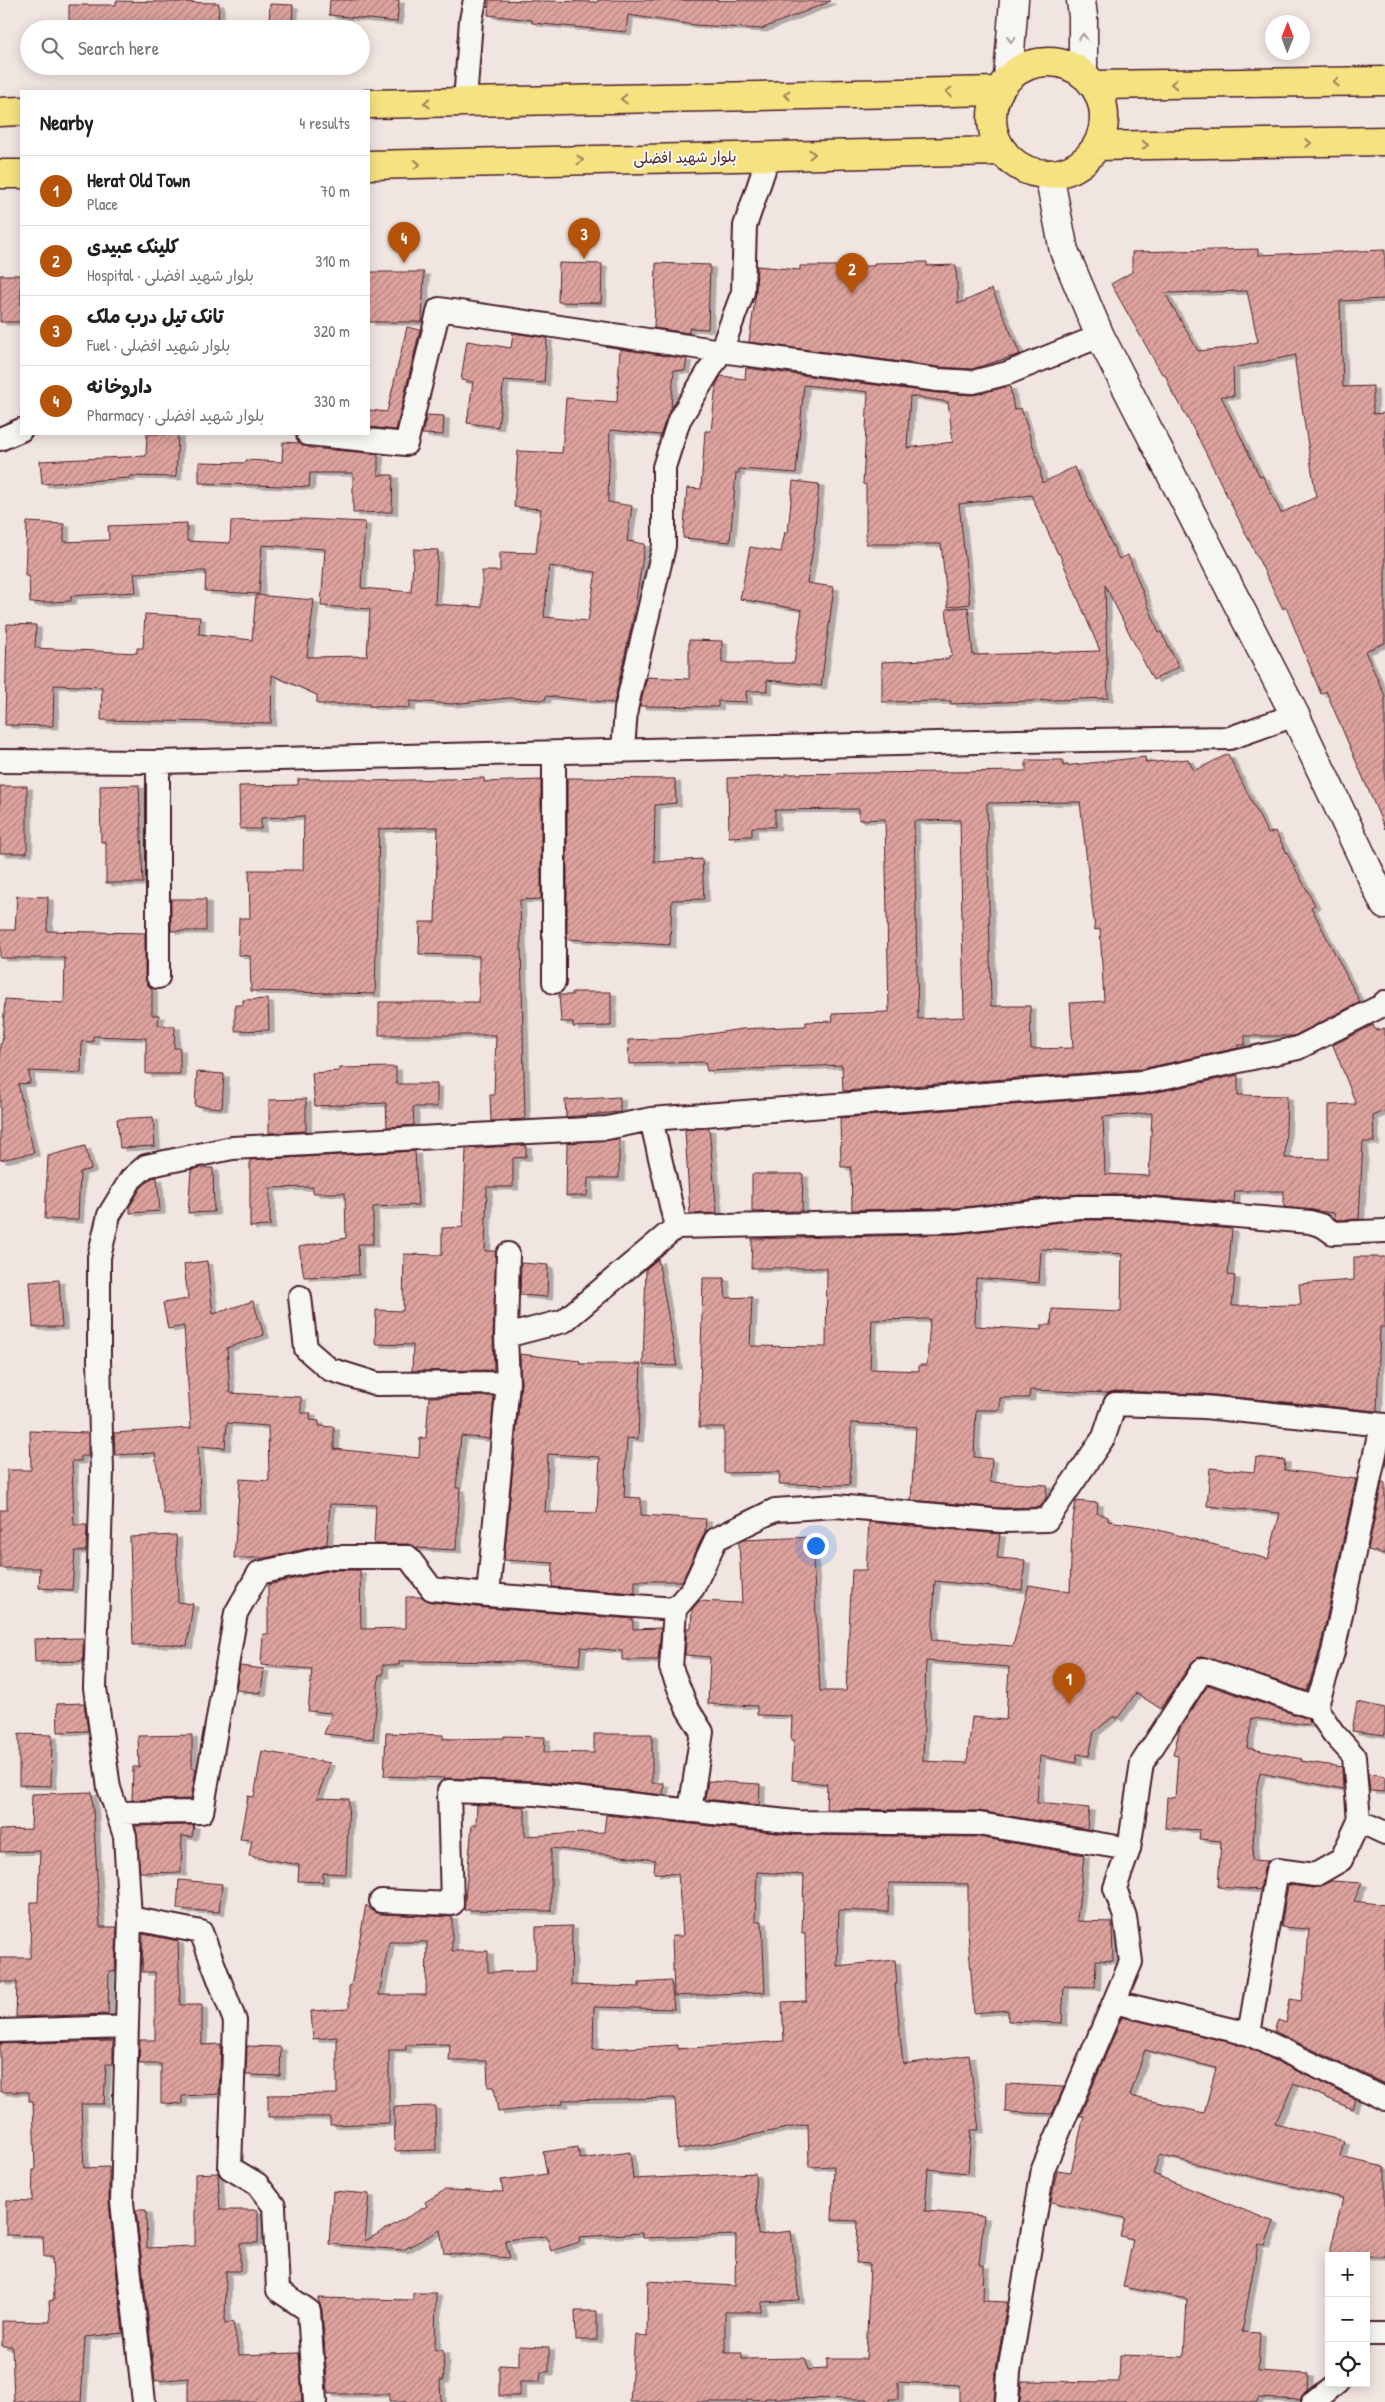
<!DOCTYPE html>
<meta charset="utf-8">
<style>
body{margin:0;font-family:"Patrick Hand","Playpen Sans Arabic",sans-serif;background:#f2f2f2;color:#202124}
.controls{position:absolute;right:15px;bottom:15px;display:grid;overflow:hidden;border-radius:0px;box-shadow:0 2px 12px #0003}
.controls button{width:45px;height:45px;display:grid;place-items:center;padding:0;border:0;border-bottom:1px solid #e0e0e0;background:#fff;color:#202124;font:25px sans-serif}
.compass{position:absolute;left:1265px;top:15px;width:45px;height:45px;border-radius:50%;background:#fff;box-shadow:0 2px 12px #0003;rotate:1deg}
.you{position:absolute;left:815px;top:1545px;width:18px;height:18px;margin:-12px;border:4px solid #fff;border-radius:50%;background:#1a73e8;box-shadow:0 0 0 8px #1a73e833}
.badge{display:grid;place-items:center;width:32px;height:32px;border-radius:50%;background:#b45309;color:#fff;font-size:16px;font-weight:700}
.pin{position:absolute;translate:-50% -41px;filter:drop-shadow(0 1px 2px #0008)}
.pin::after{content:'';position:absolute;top:26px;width:18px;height:15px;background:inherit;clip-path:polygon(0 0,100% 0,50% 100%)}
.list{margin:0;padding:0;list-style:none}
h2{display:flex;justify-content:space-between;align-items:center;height:65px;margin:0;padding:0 20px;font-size:21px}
h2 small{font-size:16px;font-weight:400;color:#757577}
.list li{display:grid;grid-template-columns:32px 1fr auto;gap:15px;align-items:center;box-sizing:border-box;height:70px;padding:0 20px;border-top:1px solid #e0e0e0}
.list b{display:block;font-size:19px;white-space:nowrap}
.list p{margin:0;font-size:16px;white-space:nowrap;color:#757577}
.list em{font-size:16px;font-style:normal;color:#757577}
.icon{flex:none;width:28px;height:28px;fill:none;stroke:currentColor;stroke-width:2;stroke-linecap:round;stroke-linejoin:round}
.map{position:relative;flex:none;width:1385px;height:2402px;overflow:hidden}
.search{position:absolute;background:#fff;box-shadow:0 2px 12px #0003;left:20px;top:20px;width:350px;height:55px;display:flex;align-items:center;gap:12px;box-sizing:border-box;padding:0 18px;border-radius:28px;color:#757577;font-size:19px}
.panel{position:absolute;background:#fff;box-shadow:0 2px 12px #0003;left:20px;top:90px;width:350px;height:345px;border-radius:0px}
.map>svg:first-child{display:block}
</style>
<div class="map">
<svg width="1385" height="2402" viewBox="0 0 1385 2402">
<defs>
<pattern id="building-hatch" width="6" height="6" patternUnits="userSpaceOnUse" patternTransform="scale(1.25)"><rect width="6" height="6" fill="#dea39e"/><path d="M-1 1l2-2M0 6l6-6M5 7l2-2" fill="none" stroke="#b68481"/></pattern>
<filter id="shadow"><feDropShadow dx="5.5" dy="3" stdDeviation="0" flood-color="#0004"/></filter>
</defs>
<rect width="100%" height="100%" fill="#f1e5e1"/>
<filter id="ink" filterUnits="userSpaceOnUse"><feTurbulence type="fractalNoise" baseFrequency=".02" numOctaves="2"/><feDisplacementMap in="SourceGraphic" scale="10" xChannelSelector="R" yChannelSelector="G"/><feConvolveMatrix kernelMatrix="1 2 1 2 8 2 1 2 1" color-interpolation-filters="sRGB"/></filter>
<g filter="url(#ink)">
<!-- building -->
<path fill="url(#building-hatch)" stroke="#4a1f2b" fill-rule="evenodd" filter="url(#shadow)" d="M330,0H399L397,22L329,15Z
M489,0L598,2V0L831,1L761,29L695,25L628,15L626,32L532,23V20L488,15Z
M116,1L219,3L218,26L157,24V29H69V5H116Z
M270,4L293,5L292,28L269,26Z
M1258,249V255L1385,250V299L1340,301L1343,387L1373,386V414L1385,413V643L1365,651L1385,696V829L1326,691L1321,694L1286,607L1283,609L1200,441L1176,397H1174L1165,374H1162L1111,284L1132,272V252ZM1247,291L1258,342L1229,348L1198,351L1165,293ZM1296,355L1295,362L1316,497L1281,513L1263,476L1260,477L1221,396H1234L1233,368Z
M927,262V266L956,265L958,304L992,289L1020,354L972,369L939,367L749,342L756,292L757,266L800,270V266H874V263Z
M559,263L602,264L601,303L558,302Z
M656,263L710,265L708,329L689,328V333L654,328Z
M369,272H424L422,322H369Z
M0,275H21V322H0Z
M407,327L420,330L396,430L369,427V410L387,412Z
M513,333L547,338L544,383L504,380L498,427L467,423L473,382L461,380L467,341L511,348Z
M620,349L687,359L685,371L674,370L671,408L660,435L610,430L608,502L632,506L627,541L645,544L633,619L614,703L546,696L545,700L509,698L452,704L410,701V708L369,706V704H317V695L272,675L271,723L101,720L102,687L54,685L53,726L5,725L7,624L36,625L35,648L137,653V648H143L145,614L200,617L199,634L252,640L256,595L314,600L307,657L367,656L370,609L321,606L325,549L262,545L259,594L205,591L206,571L134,573L136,592L71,596V601L30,603L29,576H25L27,522L64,524V542L109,540L108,526L187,523V541L230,543L231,521L303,519L365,522L361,588L411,592L414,549L438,550L435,604L482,607V571H500V552L536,553L541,509L514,507L518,451L562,453L566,398L617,402ZM549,566L596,572L588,621L544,617Z
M746,368L937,393L973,395L1010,386L1014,410L1021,408L1040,468L1042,483L1074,467L1119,559L1128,555L1159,633L1161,632L1179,667L1153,680L1105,585L1108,698L951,704V701L882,702V662L949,659V656H952L946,609L968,607L973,655L1100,651L1059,553L1058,554L1031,495L959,504L970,604L948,607L941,544H866V485L863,484L868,392L804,385L796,473L739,469V473H736L730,542L683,538L687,488L701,489L705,431H711L716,385L721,376L745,379ZM910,396L948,402L953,442L907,448Z
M427,415L444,416L443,435L422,434Z
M147,434H178L176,477L130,476V478L42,484L40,461L146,456Z
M283,442L299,443L311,448L378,454V475H393L392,512L353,513V473H310L309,487L199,483V462L246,463V460L282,462Z
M793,481L819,484L814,537H815L807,583L834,587L821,686L767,680V691H746L747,702L718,701V707L640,706L647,677L689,679V640L722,641V663H794L802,610L740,599L750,547L781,552L785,532H788Z
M1228,754L1268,834L1275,831L1315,905L1311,907L1360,1002L1294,1036H1245V1045H1238V1048L1141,1069L843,1091L842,1065L707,1071L705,1062L629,1064L628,1040L683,1038L742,1029L806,1026V1022L833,1021L832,1014L889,1012L885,819L859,820V809L775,810V827H752V836L729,837L728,778L785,776V774L1026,771V760H1063V766L1145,757L1146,763L1188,759L1194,771ZM1080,802L1095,930L1100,929L1104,1001L1070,1003L1073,1048L1031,1049L1030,1006H991L987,803ZM960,820L964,1017L918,1019L914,821Z
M484,778V782L541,780V899L520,900L525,1119L491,1121L490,1095H494L496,1035H379V1002H479V956L419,954L420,922H435L438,827L379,829L375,994L251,991L250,956L238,955L239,918H250L249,870H303L304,816L261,818V829H240L239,786L298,785V779H368V781Z
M567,778L675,779L676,803L655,805L654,862L702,859L704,899L672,900L670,945L567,939Z
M139,785L143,883H106V842H101L100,786Z
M0,786H27V853H0Z
M17,896L48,897L47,931L145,933V977L147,984L152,989V1015H159L158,1025L175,1026L174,1048H180V1074H146V1038L93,1036V1042L82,1041L81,1073L29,1071L30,1083L18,1084L34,1153L0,1160V1044L2,1043L5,999L64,1003L65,958H0V930H15Z
M171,899H206V931H171Z
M572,992H611V1026L573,1027V1022H561L559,995H572Z
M268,999L269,1030L235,1031V1005H243V1000Z
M1373,1025L1376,1031L1385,1028V1111L1373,1116L1374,1142H1363L1359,1219L1337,1220L1334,1217V1213L1284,1207V1191H1235L1234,1202L1130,1194H1078L955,1208L852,1210L851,1167H841L840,1118L1144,1095L1238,1075V1095L1287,1096L1285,1158L1329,1159V1105L1356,1104L1333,1045ZM1152,1113L1149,1176L1105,1174L1103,1117Z
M396,1067V1084H437V1107H413L414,1125L387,1127L386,1103L315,1106L312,1073L339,1071V1068Z
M197,1072L224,1074L222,1108L195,1106Z
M620,1097V1112L566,1117L565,1100Z
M306,1099V1131L269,1133V1100Z
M153,1117L155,1146L120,1148L117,1119Z
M709,1128L717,1213L690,1214L685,1130Z
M619,1139V1178H588L587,1196H566L567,1143Z
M526,1145V1157L513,1158V1187H487L485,1251H496L493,1336L494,1370L412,1371L413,1345L375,1344L376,1310L403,1311L404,1254L442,1255V1228L463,1227L466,1149Z
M85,1146L91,1169L80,1172L78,1220L45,1219L48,1156Z
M415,1151L418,1205L373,1207V1244H358L359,1275L304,1277L299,1247L346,1238L345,1193H313V1187L270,1188V1226L250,1227V1160Z
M200,1168H213L214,1212L188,1213L191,1170Z
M752,1174H803L802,1211L752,1212Z
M157,1177L160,1211L130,1213V1206L141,1188L152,1178Z
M1079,1220H1128L1232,1229L1228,1275L1235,1276L1232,1306L1301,1305L1299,1284L1354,1280V1257H1385V1327H1380L1377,1411L1204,1394L1115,1391L1107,1393L1030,1390L1029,1398H1000V1410H976L974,1457L992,1459L990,1482L1047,1485L1046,1498L1040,1507L1002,1508L911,1500L916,1427L851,1423L850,1485L779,1484L780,1472L724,1473V1427H699L703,1278H724L726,1298L752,1297L750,1346L826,1347L827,1268H751L752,1239L956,1234ZM1041,1249L1122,1254L1121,1312L1052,1309L1051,1325H1041V1330L975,1326L976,1278L1039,1283ZM930,1319L927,1365H919V1371L870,1369L872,1320Z
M658,1259L677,1366L643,1365L646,1269Z
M207,1261L213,1314L253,1301L264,1335L227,1348L230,1393L301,1397V1413H311L310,1420L319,1421V1426L334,1427V1449L419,1458L420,1438H426L429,1397L494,1396L490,1439L461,1436L456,1488H460L456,1550L417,1548L408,1544H374L376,1505L330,1504L327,1544L265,1558H234L240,1479L269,1481L268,1426L227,1423L225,1448L198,1446L201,1513L164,1514L155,1453L115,1455L114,1433L191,1428L184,1326L168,1329L163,1303L188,1299L184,1264Z
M521,1263L548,1265L547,1297L520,1295Z
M59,1280L62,1327H33L30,1282Z
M520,1354L580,1361L579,1364H641L638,1439L627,1438L624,1497L641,1498V1515L706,1519L705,1532L682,1581H635V1593L552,1587L553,1563L504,1560L521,1384ZM548,1454L600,1457L597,1513L545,1512Z
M30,1431L88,1433V1456H81V1461H72L74,1525H87L86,1551H75L72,1590L39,1588L40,1568H0V1510H7V1470H31Z
M1256,1457L1285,1460L1284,1470L1356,1479L1320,1649L1307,1691L1202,1656L1192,1662L1161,1709L1136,1693L1117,1719L1114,1716L1094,1732L1089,1756L1077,1754L1076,1763L1040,1756L1037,1803L1089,1808L1087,1829L979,1811L826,1809L827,1784L792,1780L794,1740H791L792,1716L757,1715V1706L708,1704L710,1657L685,1655L687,1628H691L692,1609L699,1601L742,1603L739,1542L744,1540L812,1537L820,1691H846L852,1570H866L869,1522L1000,1534L997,1558L1025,1560L1022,1590L935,1581L932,1640L1013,1646L1029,1585L1070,1592L1072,1527L1076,1501L1098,1503L1097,1513L1108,1517V1521L1144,1526L1268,1559L1280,1513L1207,1506L1210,1468L1254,1472ZM926,1661L1009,1667L1006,1720L972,1717L967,1763L923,1761Z
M1382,1482L1385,1483V1554L1368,1550Z
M176,1535L178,1602L193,1604L187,1646L169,1644L133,1645L130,1537Z
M331,1570H360L361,1629L406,1628V1597H422L431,1602L487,1608L633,1619V1629L661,1628L658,1660H622V1651L581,1647L579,1665L539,1662L399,1661V1665H383V1675H379L373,1739L324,1734L332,1713L308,1711L312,1669L261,1665L263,1634H268V1585Z
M83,1638V1661L35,1662L34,1639Z
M240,1666L264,1669L261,1693L236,1690Z
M1208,1685L1308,1719L1310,1722L1309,1725L1252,1718L1247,1748L1302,1759L1301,1761L1342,1767L1343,1789L1260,1773L1257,1785L1252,1860L1268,1861L1264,1868L1260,1890L1218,1887L1221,1841L1199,1839L1200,1830L1165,1828L1167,1797L1175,1798L1178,1756L1173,1755L1180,1728Z
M1357,1702L1385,1708V1735L1352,1731Z
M84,1703L88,1731L58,1732L57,1704Z
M386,1733L443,1735V1739L504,1738V1736L545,1737L544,1752L594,1753V1734H652V1783H664L663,1795L537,1781L384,1776Z
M19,1734L52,1735L51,1786L19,1785Z
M192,1735V1768L196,1769L191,1799L132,1800L133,1767H139L138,1736Z
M262,1751L330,1763L317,1798L349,1799L346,1874L323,1873V1882L298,1881L299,1865L249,1856L252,1840L240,1839L248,1796L254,1797Z
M1368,1773L1385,1776V1792L1370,1791Z
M708,1781L760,1784L759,1805L705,1799Z
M92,1792L100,1927H117L115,1972L109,1971L108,2014L16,2017L17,1982H0V1958H30L31,1902H38L40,1851L0,1852V1830L31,1829L32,1794Z
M477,1805L525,1807V1836L604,1832L606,1815L795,1835L978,1837L1084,1855L1077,1921L1112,1922L1113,1961L1096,1960L1095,1987L1064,1986L1062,2023L1008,2021V2010L974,2013L968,1933V1884L889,1883L888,1912L839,1910L837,1966L895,1960L897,1984H895L903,2064L969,2055L979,2130H971L968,2173L928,2169L925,2211L984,2216L979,2265H984L983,2301L1007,2302L996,2370L994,2402H959V2385L898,2382V2399H889V2402H868V2399L765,2398V2400L747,2399V2402H630L635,2334L647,2337L648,2281L735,2286L736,2235L643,2238L642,2233L579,2237L580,2242L551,2251L546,2236L505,2240L510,2258L444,2253L440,2230L403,2250L329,2244L333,2191L369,2194L365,2241L427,2206L425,2202L445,2190L503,2192L501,2180L547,2174L543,2152L578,2147L580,2159L630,2152L633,2179L755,2173L758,2235L791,2231L799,2300L762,2302L761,2312H725V2353H742V2359L804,2358L806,2359L808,2370L827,2369V2359H866L870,2264L856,2263L858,2221L832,2220L834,2166L809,2167L808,2124L678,2150L675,2098L563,2100V2104L498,2112L494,2087H488L487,2061H449L450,2044L406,2045V2050H389V2123L330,2125V2117H268V2095L337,2094V2037L313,2039L311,2011L349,2009V1986H351L366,1905L374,1912L380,1914L452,1917V1951H488V1972L536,1971V1927L572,1926L571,1985L639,1987V1983L671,1981L674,2009L594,2007L593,2050L678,2045V2049L784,2041L782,2002L806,2001L805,1933H802L804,1875L757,1872L755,1921H762L765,1992L674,1996L672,1936H683L678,1874L654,1873L655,1860L551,1848V1911L464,1910L472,1825H476ZM389,1942H427L426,1995H379Z
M194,1825L192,1837L182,1836L181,1873L140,1872L135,1826Z
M179,1880L222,1884L219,1912L177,1909Z
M1332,1881L1362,1883L1354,1901L1385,1905V2084L1274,2031L1278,2020L1286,2023L1290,1999L1301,2001L1306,1970L1309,1929L1281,1927L1288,1885L1314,1888Z
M143,1934L178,1941L180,2005H202V2045L221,2044L219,2094L182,2096V2104L161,2103V2064H139L140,2040H155V1972H142Z
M1122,2017L1245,2046L1355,2099L1352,2109L1294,2083L1275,2124L1344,2141L1340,2157L1385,2167V2256H1329L1343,2198L1159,2155L1153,2174L1274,2222L1265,2245L1258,2244L1242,2332L1260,2333L1258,2371L1308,2374L1307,2390L1300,2400L1258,2398L1257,2402H1020L1022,2381L1119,2382L1120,2355L1184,2357L1187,2299L1123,2287L1133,2239L1120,2236L1125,2218L1051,2202L1057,2170L1071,2172L1084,2116H1080ZM1145,2050L1216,2068L1204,2113L1130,2096Z
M113,2041V2064H106L104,2104H81L84,2168L109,2167V2203L123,2333L85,2337L81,2402H14L12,2346H2V2321L50,2322L49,2301L54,2300L52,2257H44L43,2236L6,2235V2200L32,2201L33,2170H35L33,2101H29V2092H0V2044Z
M247,2046L281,2047L280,2076L246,2075Z
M1006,2084L1064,2087L1052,2114L1005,2112Z
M435,2106L436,2150L395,2151L394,2107Z
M218,2173L220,2210H258V2243H240V2271H226L225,2324L233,2322L239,2355L299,2353L302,2402H188V2378L155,2381L136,2210H146L147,2248L195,2246V2174Z
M413,2293H436L435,2350H443L444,2380H440L441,2402H389V2394H328L322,2310L318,2298L413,2300Z
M575,2311H597V2340H576Z
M519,2346L549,2347V2372H541L540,2382H520V2396H499V2365L519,2366Z"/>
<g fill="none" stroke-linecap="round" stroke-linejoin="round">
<defs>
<path id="street" d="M465,102L471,20L475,0
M308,434L406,444L439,309L721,351L938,380L973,382L1008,373L1100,336
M0,439L21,430
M623,750L626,709L664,546V467L679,420L721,351L743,292L745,226L769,155
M554,753V982
M0,761L158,762L1018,741L1230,738L1295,715
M158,977V762
M676,1227L956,1221L1078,1207H1129L1310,1222L1323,1226L1333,1233L1385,1231
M508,1254L506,1336L508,1383L488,1595L675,1609L693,1588L716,1539L775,1510L836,1506L1002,1521L1047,1520L1104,1437L1115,1404L1204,1407L1385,1425
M300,1297L306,1349L329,1369L377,1384L508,1383
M506,1336L564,1321L676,1227L651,1119
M675,1609L671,1668L687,1708L702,1732L690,1811
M119,1813L202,1812L236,1613L259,1573L330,1557H408L432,1589L488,1595
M1359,1821L1385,1833
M381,1901L452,1904L449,1791L536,1794L796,1822L979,1824L1129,1849
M130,1918L201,1932L235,2021L230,2168L257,2184L274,2206L278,2290L309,2311L315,2402
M1114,2002L1249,2034L1385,2099
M0,2031L126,2027
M1249,2034L1277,1870L1315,1875L1341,1860L1359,1821L1354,1756L1334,1734L1316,1708L1333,1652L1381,1425
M1366,2334H1385
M144,2402L122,2202L130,1918L125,1836L109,1788L95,1688L102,1472L99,1360V1257L109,1215L131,1179L146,1166L232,1148L607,1128L651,1119L1143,1082L1298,1048L1381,1006L1385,1002
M1007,2402L1009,2372L1043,2169L1131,1962L1125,1917L1115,1888L1129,1849L1142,1763L1203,1669L1316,1708
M1313,2402L1337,2383"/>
<path id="secondary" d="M1081,0L1083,17V74
M1008,78L1014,0
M1049,174L1064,251L1100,336L1295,715L1385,905"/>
<path id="primary" d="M992 118a56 56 0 1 1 112 0a56 56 0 1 1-112 0Z
M1094,85L1385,81
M369,104L998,91
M0,112L21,111
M1097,146L1385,141
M369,165L1002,151
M0,174H21"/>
</defs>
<!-- street casing -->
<use href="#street" stroke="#4a1f2b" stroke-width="26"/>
<!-- secondary casing -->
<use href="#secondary" stroke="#4a1f2b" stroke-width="31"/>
<!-- primary casing -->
<use href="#primary" stroke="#4a1f2b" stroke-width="31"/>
<!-- street -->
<use href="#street" stroke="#f6f6f2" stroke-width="22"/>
<!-- secondary -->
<use href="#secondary" stroke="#f6f6f2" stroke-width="28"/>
<!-- primary -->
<use href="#primary" stroke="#f5e382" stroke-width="28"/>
</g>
<!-- one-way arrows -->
<defs><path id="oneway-chevron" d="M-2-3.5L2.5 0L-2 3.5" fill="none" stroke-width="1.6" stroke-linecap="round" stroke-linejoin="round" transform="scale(1.25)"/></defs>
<g stroke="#a99598">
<use href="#oneway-chevron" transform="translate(1083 37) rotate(-90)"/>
<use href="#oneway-chevron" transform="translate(1011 39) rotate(94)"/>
</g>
<g stroke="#a08156">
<use href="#oneway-chevron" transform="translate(1336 82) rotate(179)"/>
<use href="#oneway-chevron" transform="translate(1174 84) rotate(179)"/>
<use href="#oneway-chevron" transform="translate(949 92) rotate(179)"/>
<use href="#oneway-chevron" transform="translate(787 95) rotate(179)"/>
<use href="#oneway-chevron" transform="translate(624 99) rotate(179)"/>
<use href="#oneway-chevron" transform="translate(427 103) rotate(179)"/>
<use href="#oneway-chevron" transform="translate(1308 143) rotate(-1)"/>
<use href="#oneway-chevron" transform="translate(1145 145) rotate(-1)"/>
<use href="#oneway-chevron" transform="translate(812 154) rotate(-1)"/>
<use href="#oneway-chevron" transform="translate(580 160) rotate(-1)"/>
<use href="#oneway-chevron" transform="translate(417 164) rotate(-1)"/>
</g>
</g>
<g text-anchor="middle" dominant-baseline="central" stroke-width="4" stroke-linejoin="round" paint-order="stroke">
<!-- street labels -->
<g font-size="15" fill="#4a1f2b" stroke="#f6f6f2">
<text transform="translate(685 157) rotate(-1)">بلوار شهید افضلی</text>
</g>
</g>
</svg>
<div class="controls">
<button>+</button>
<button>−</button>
<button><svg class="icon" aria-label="locate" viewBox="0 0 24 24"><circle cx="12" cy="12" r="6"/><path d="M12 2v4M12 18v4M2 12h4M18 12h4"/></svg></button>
</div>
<svg class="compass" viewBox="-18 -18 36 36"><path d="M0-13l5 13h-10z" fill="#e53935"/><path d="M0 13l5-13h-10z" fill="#757577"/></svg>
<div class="you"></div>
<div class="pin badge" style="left:1069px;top:1704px">1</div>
<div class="pin badge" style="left:852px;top:294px">2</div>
<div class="pin badge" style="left:584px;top:259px">3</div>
<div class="pin badge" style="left:404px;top:263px">4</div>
<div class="search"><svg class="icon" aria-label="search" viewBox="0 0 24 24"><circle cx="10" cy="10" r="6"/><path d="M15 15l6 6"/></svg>Search here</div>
<section class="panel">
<h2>Nearby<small>4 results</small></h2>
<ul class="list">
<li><span class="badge">1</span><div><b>Herat Old Town</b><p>Place</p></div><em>70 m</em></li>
<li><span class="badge">2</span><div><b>کلینک عبیدی</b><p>Hospital · بلوار شهید افضلی</p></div><em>310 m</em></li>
<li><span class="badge">3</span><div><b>تانک تیل درب ملک</b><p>Fuel · بلوار شهید افضلی</p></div><em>320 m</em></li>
<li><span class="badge">4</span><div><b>داروخانه</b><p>Pharmacy · بلوار شهید افضلی</p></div><em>330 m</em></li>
</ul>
</section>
</div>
